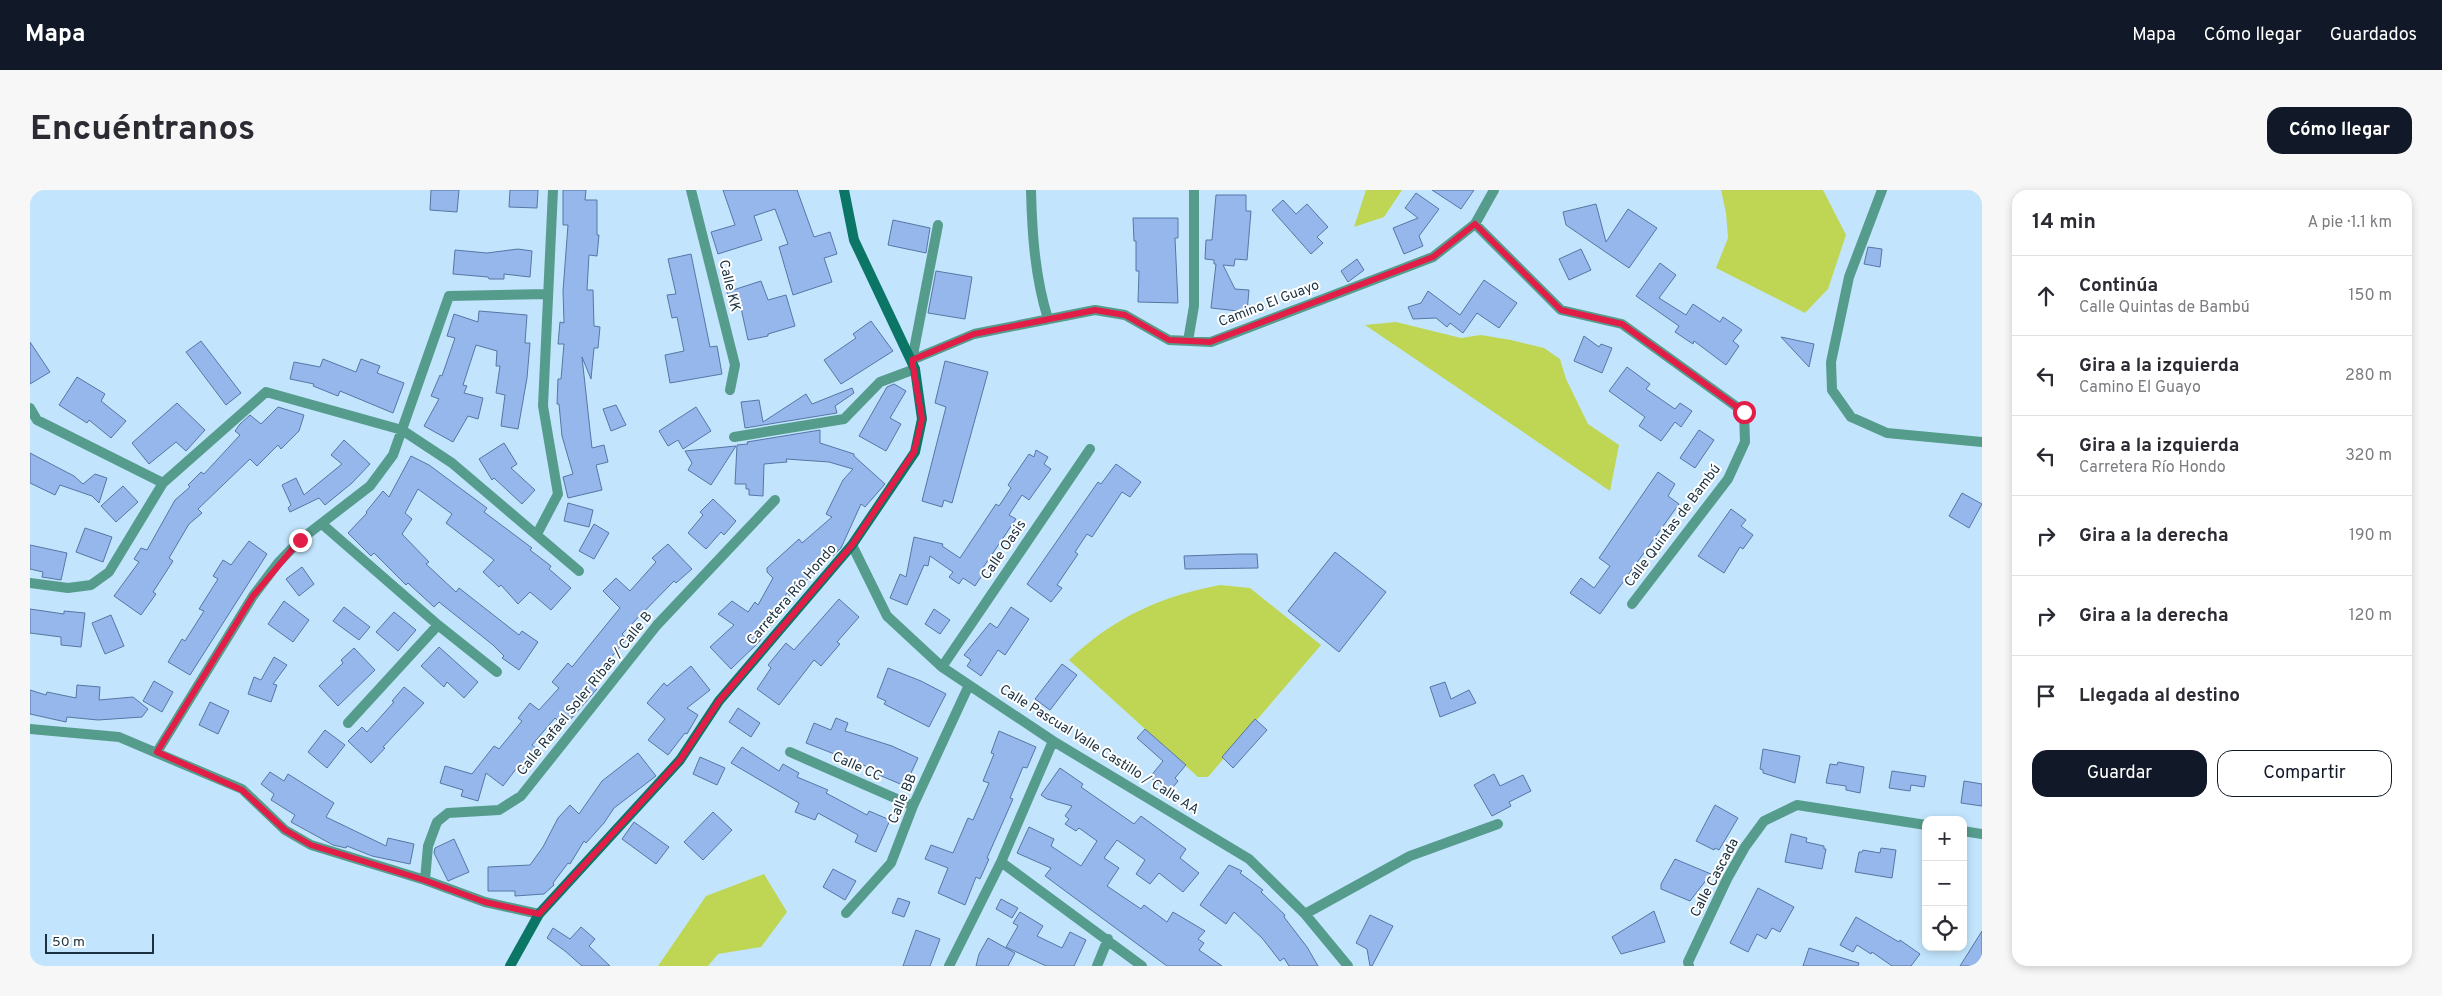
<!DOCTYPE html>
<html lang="es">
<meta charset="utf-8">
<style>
body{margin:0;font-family:Overpass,sans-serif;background:#f7f7f7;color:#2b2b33}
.controls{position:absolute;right:15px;bottom:15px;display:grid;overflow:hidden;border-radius:10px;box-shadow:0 2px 8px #0003}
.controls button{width:45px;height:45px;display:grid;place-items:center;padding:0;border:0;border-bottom:1px solid #e1e1e2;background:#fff;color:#2b2b33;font:25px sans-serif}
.scale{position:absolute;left:15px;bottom:12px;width:109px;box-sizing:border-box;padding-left:5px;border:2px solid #193141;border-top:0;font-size:14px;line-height:18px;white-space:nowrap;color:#193141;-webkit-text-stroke:4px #fff;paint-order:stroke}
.stop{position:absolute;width:15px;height:15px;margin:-11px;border:4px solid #e11d48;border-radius:50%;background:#fff}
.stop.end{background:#e11d48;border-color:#fff;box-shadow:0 1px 5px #0008}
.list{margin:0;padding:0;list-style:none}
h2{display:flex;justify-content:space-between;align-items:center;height:65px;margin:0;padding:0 20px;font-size:21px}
h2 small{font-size:16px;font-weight:400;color:#7c7c81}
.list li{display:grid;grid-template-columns:32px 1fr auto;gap:15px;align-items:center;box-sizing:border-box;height:80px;padding:0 20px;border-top:1px solid #e1e1e2}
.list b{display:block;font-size:19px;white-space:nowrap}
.list p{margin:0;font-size:16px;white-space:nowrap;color:#7c7c81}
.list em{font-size:16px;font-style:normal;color:#7c7c81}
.actions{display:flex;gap:10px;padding:15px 20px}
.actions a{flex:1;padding:11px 0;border:1px solid #111827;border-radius:15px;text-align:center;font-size:18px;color:#111827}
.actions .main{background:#111827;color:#fff}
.icon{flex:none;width:28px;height:28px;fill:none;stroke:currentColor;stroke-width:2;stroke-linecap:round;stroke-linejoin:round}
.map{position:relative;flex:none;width:1952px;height:776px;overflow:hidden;border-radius:15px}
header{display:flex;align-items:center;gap:30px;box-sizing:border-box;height:70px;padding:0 25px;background:#111827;color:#fff}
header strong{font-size:24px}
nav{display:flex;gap:28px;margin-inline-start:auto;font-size:18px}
.intro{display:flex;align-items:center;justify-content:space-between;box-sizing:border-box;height:120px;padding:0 30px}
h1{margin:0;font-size:35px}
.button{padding:12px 22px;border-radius:15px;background:#111827;color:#fff;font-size:18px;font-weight:700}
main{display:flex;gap:30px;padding:0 30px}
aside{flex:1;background:#fff;border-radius:15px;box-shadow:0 2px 8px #0003}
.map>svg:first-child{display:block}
</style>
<header>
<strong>Mapa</strong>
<nav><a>Mapa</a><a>Cómo llegar</a><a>Guardados</a></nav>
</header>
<div class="intro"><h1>Encuéntranos</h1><a class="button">Cómo llegar</a></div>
<main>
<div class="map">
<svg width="1952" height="776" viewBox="0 0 1952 776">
<rect width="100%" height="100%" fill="#c2e5fd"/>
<!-- green -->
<path fill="#bed653" d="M1336,0H1372L1354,27L1324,37Z
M1691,0H1793L1816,45L1798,99L1775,123L1686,78L1698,48L1696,23Z
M1366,132L1431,148L1451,145L1481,150L1514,158L1530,169L1536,189L1558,234L1589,255L1580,301L1335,135Z
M1190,395L1220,398L1291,455L1178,587H1168L1039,470C1083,428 1131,406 1190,395Z
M734,684L757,722L731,757L688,764L678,776H628L676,706Z"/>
<!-- building -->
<path fill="#95b7eb" stroke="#5676a5" d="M401,0H429L427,22L400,20Z
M480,0H508L507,18L479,17Z
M533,0H556L555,10H567V45H569L567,66L559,65L557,100H563L564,136L570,137L568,158H564L561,189L552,167L562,258L574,255L578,272L566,275L572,300L538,308L533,287L543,284L532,246L529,214H527L528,189H531L534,154H528L530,132L534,133L533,101L538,35H533Z
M693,0H767L784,47L800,42L807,64L794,68L802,92L763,105L749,57L758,54L745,19L724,26L732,50L688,64L681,42L705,35Z
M1402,0H1444L1431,19Z
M1386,3L1409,19L1389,46L1393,56L1374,64L1363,38L1388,28L1375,18Z
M1186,5H1216V21H1221L1217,70L1205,69L1204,76L1193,75L1205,99L1219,100L1217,122L1181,118L1186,74H1184V70L1175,69L1176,50H1182Z
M1253,10L1266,24L1277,14L1298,37L1287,47L1293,53L1281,64L1242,20Z
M1566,14L1576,52L1598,19L1627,38L1599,78L1536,35L1533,22Z
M1103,28H1148V48H1145L1148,113L1108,112L1109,81H1106V51H1104Z
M863,30L900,38L896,63L858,55Z
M1838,57L1852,59L1850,77L1834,74Z
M488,59L502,61L500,87L474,84V89H459L458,87L423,84L425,60L457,63Z
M1551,59L1561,80L1539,90L1529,69Z
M661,64L680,157L687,156L692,184L640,193L635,165L654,161L647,127L642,128L637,105L646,104L638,69Z
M1327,69L1334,80L1318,92L1311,81Z
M1630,73L1646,85L1629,108L1656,125L1663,114L1690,132L1693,127L1712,140L1703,151L1709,156L1696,175L1664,151L1663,154L1645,142L1649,136L1606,106Z
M906,81L942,87L935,129L898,123Z
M1454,90L1487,113L1469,138L1447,123L1433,143L1420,133L1417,137L1406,128L1383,129L1378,117L1391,113L1398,101L1430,125Z
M731,91L738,110L756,105L765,136L738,144V146L718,150L711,118L703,121L697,102Z
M449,121L497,125L495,153H500L497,188L488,239L471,236L475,205L466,203L470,176H466L467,161L446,155L433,195L437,196L434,203L453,208L448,229L438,226L423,252L394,236L409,209L401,206L410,185L412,186L425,148L417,146L424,124L448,132Z
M841,131L863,161L811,194L794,170L826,148L823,144Z
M1554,146L1569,157L1571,154L1582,158L1572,183L1544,171Z
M1751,147L1784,154L1779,177Z
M171,151L211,203L196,215L156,162Z
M0,152L20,182L0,194Z
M293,169L326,182L331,169L350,176L347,183L374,193L363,223L310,201L308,206L283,196L284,194L260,189L264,172L290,177Z
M915,171L958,182L922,313L914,310L912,317L892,311L916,217L905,213Z
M1597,177L1620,194L1616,199L1645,219L1650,213L1662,221L1651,237L1645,232L1631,251L1609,236L1615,227L1579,201Z
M47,187L75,204L71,211L96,231L81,248L59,230L57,233L29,215Z
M864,194L876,201L860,228L871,234L856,261L829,246L857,197Z
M822,198L824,203L805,216L807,223L715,238L711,212L729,210L733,232L776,204L782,214Z
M147,213L175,240L156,261L146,252L119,274L102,253Z
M586,215L596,235L581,241L573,219Z
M248,217L274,225L269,241L251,259L248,255L227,276L220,269L168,319L172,323L159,334L139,368L143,371L123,402L126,404L111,425L84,406L109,372L104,369L111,358L117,360L145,310L160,297L158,295L171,282L174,284L210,245L205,241L210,234L220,225L231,234Z
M666,217L681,241L653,259L648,250L638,256L629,241Z
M790,240V253L824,264V266L855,294L835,317L831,314L811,358L760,406L757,403L744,425L746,427L729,452L701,479L680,457L704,435L688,424L702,411L718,422L725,412L728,415L743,388L737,382V378L769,349L772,353L802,327L796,324L813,290L823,279L799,272L756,269L757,272L734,274L733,306L719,305V299H716V294H705L707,255L718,254L717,252Z
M1669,240L1684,250L1665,278L1650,268Z
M314,250L340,274L322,293L295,315L289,308L260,322L258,318L261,315L252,295L266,288L274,305L312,274L301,265Z
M474,253L487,274L481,278L505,300L492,314L464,288L462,290L449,269Z
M706,256L681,295L658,280L662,273L655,261Z
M1006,260L1018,267L1014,274L1021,279L999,310L992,305L979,325L986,329L950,382L953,384L945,396L933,388L929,394L919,387L923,382L900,366L898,376L894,375L877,415L860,408L870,384L876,387L884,347L913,354L912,356L930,368L966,314L969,316L981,298L978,295L999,264L1004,267Z
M0,263L44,286L53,294L65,284L77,288L69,313L62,306L30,295L25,305L0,293Z
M381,266L399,275L457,318L454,322L502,358L500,360L521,376L519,379L541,398L521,420L500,402L488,414L471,395L469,397L453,382L464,370L416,333L422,324L388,299L375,323L382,329L372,344L399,372L396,374L426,402L429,398L489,445L492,441L508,452L489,480L472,468L474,466L463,455L409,412L404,417L378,393L376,395L344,363L341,366L318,343L337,323L336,322L353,301L359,307Z
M1086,274L1111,292L1100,307L1092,302L1062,347L1057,344L1045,362L1048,364L1027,395L1032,398L1021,412L997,394L1068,292L1071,294Z
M1628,282L1645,294L1638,306L1649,314L1570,424L1540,403L1551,388L1564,398L1580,376L1569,368Z
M93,296L108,312L86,332L71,316Z
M1932,303L1952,314L1939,338L1919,326Z
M683,309L706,331L694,345L691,342L676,359L658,343L673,325L670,322Z
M538,313L563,320L559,337L534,331Z
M1701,319L1716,330L1711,336L1723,345L1713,359L1710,357L1694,383L1668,366Z
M564,334L579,343L564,369L549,361Z
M55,338L82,347L73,372L46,362Z
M219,351L237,364L160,485L138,472L152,449L155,451L174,421L169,419L188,389L183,386L193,370L201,375Z
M638,354L662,379L646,393L644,391L592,444L597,449L578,471L583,475L564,497L567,499L534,537L525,528L502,555L510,561L495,580L489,575L473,596L456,583L448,611L431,606L433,600L410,593L415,576L442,584L464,556L469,559L492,531L488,528L500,513L509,520L529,498L522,492L538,473L542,477L590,418L573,401L586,388L600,401L626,372L622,368Z
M0,355L37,363L31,390L12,387L13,382L0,379Z
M1305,362L1356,402L1309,462L1258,421Z
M1210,364H1227L1228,378L1155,379L1154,366Z
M272,377L284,394L269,406L256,389Z
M809,409L829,427L807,452L810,454L791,476L784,470L749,515L727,499L741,478L738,475L756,453L764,460Z
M254,411L279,430L263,452L238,434Z
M314,417L340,437L329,450L303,431Z
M981,417L999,429L975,465L968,460L951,486L937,476L941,470L934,465L960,433L967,438Z
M0,419L34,424V421L55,423L51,457L31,455V447L0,443Z
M904,419L920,430L910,444L895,434Z
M364,422L386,440L368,461L346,442Z
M81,425L94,456L75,464L62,433Z
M409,457L448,492L434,508L417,492L414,497L391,476Z
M324,458L345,480L308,516L289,496L313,473L311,470Z
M244,467L257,475L243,494L247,495L241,512L218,504L224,487L231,490Z
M1032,474L1047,485L1020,520L1005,509Z
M661,476L680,500L657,518L668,525L657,544L655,543L638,565L618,550L635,529L617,513L634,493L637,496Z
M858,478L891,491L916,504L899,537L854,514L856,511L847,507Z
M124,491L143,502L132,522L113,511Z
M1415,492L1421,509L1439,500L1446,513L1410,527L1400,497Z
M47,495L70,497L69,510L103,507L118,519L112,527L68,530L37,527L36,532L0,524V500L16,505L17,502L46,508Z
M374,497L394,513L353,557L355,558L341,573L318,551L332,537L337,542L364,512L362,511Z
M180,512L199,521L188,544L169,535Z
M708,518L730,533L721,547L699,532Z
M806,528L818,533L815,541L862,556L888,568L875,596L849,585L851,582L776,553L784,533L801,540Z
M1225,529L1237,540L1203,578L1192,567Z
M1115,539L1156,575L1145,588L1148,591L1139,602L1120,587L1133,571L1107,548Z
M295,540L315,555L297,578L278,562Z
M969,541L1006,557L997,578L993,577L980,608L983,609L957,668L959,669L950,689L946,687L935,715L908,703L918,678L895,669L901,655L923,663L938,628L943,630L959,593L953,591L964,564L961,563Z
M712,557L749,581L753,574L769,583L767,587L798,600L796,603L837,625L839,621L860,630L846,662L825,652L828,645L788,623L785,630L765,622L769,613L701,573Z
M1733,559L1770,566L1765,593L1733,583V580L1730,579Z
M608,563L626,586L584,618L574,633L556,653L554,651L540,674L538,673L523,693L524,695L514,704L485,706V701H458V677L500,675L513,657L528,628L540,615L549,624L572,591Z
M670,567L695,578L687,595L663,584Z
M1808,572L1834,577L1830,603L1816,600V596L1796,593L1800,574L1807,575Z
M1030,578L1053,594L1051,597L1104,634L1111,626L1156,659L1150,668L1169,683L1153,702L1129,683L1120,694L1106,684L1115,670L1087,650L1074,668L1089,678L1077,696L1111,719L1114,715L1137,732L1143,722L1175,741L1168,749L1174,753L1169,760L1192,776H1137L1015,686L1021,678L987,663L999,637L1024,649L1021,656L1051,676L1067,651L1049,638L1046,641L1035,634L1039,629L1035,626L1042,616L1017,609L1011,605Z
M1862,581L1896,586L1894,597L1881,595L1880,601L1859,598Z
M240,582L254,591L258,584L304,613L296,627L323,640L356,656L358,648L384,654L380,674L342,666L317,656L316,658L303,655L261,632L265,625L241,610L244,604L231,594Z
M1464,584L1470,596L1493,585L1501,601L1479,612L1481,616L1462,626L1444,595Z
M1934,591L1952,594V616L1931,613Z
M1685,615L1708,628L1689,660L1685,658L1684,660L1666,651Z
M683,622L702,640L673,670L654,652Z
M604,632L639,657L626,674L592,649Z
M1761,644L1777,648L1776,652L1794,656V659H1796L1792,679L1755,672Z
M424,649L439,682L418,691L404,663L405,658Z
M1851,658L1866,660L1862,688L1825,682L1829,662H1832L1833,660L1850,663Z
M1645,669L1681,684L1660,711L1631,699V694Z
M1199,675L1212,681L1210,683L1233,700L1231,702L1255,725L1254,727L1277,757L1288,776H1259L1254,768L1250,771L1232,748L1204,722L1196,734L1170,715Z
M803,679L826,691L815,710L793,697Z
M1728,698L1764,717L1750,742L1742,738L1736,749L1727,744L1718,762L1700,753Z
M868,708L880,712L874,727L862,723Z
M971,709L988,718L982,728L966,719Z
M1624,721L1635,752L1591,764L1582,747Z
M990,722L1013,736L1007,746L1032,758L1040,742L1056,750L1044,776H1016L976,757L988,736L983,733Z
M1340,725L1363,736L1342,776H1340L1337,759L1326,753Z
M1826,727L1869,752L1870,750L1890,764L1881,776H1862L1842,762L1841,764L1827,755L1823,762L1810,755Z
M551,737L565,749L559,756L580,776H552L535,761L517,748L523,738L540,749Z
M886,740L910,749L900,776H873Z
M1952,741V776H1930Z
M958,748L985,763L978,776H946L949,764Z
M1779,758L1829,773L1828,776H1773Z"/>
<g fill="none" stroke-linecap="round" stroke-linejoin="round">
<!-- street -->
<path stroke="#569c8d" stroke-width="10" d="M661,0L705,175L700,200
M1001,0C1002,44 1005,87 1018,129
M1852,0L1819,87L1801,172L1802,200L1821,227L1857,243L1952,252
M1445,34L1531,120L1592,134L1714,222L1715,252L1698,289L1602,414
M1158,151L1164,116V0
M882,170L944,144L1065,120L1095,125L1139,150L1181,152L1403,67L1445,34L1464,0
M882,170L908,35
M0,218L7,230L133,293
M704,247L814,229L850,192L885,179
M292,334L408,435L467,482
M507,344L528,304L513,216L523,0
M822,355L857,426L912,477L1023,551L1219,669L1275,724L1318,776
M0,393L38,398L61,395L79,382L133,293L236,202L372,240L422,273L549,381
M912,477L1060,259
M318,533L408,435
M0,539L89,547L212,599L255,640L281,655L395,690L455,712L509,724
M127,562L223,406L248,373L270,350L340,296L363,265L419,106L518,104
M760,562L883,616
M1933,641L1952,644
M971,672L1112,776
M395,690L398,656L407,632L418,623L469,620L491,606L627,435L745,310
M816,723L861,673L883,616L939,495
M1275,724L1380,666L1468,634
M919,776L971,672L1023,551
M1067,776L1078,749
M1659,776L1658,772L1697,689L1715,657L1734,631L1767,615L1896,635"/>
<!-- secondary -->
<path stroke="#0b7666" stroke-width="10" d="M480,776L509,724L650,570L689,511L822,355L885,262L892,229L885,179L824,50L814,0"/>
</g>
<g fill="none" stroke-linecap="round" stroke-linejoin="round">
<!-- route -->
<path stroke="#e11d48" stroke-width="6" d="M270,350L223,406L127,562L212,600L255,640L281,655L394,690L455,712L509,724L650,570L689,511L822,355L884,262L892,229L882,170L944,144L1065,120L1095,125L1139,150L1180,152L1403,67L1445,34L1531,120L1592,134L1714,222"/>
</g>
<g text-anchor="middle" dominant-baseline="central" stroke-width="4" stroke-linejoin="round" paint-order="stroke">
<!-- street labels -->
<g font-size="14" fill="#193141" stroke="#fff">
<text transform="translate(699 96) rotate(76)">Calle KK</text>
<text transform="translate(1239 114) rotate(-21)">Camino El Guayo</text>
<text transform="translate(1643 336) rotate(-53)">Calle Quintas de Bambú</text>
<text transform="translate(974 360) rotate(-56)">Calle Oasis</text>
<text transform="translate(762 405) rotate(-49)">Carretera Río Hondo</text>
<text transform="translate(555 504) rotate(-51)">Calle Rafael Soler Ribas / Calle B</text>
<text transform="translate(1069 560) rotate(32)">Calle Pascual Valle Castillo / Calle AA</text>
<text transform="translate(827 577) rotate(24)">Calle CC</text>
<text transform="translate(873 609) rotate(-67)">Calle BB</text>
<text transform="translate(1685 688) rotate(-62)">Calle Cascada</text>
</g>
</g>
</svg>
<div class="controls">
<button>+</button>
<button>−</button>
<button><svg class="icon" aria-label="locate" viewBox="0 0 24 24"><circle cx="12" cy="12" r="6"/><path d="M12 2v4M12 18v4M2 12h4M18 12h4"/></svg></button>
</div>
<div class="scale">50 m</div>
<div class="stop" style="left:1714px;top:222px"></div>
<div class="stop end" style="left:270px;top:350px"></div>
</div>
<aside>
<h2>14 min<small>A pie · 1.1 km</small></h2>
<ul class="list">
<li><svg class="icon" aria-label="ahead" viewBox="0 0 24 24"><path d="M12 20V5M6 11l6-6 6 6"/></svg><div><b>Continúa</b><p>Calle Quintas de Bambú</p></div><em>150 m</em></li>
<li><svg class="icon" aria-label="left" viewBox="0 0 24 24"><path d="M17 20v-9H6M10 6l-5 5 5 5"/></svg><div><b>Gira a la izquierda</b><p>Camino El Guayo</p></div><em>280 m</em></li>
<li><svg class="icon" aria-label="left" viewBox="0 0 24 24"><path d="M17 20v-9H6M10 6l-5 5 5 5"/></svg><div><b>Gira a la izquierda</b><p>Carretera Río Hondo</p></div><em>320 m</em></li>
<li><svg class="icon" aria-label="right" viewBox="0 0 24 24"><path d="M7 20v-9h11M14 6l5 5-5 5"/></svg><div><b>Gira a la derecha</b></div><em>190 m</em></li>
<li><svg class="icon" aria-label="right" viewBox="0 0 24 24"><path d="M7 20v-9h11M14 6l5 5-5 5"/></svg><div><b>Gira a la derecha</b></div><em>120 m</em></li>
<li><svg class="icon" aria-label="arrive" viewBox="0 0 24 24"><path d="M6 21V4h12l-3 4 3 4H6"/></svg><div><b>Llegada al destino</b></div></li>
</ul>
<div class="actions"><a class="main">Guardar</a><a>Compartir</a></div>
</aside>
</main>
